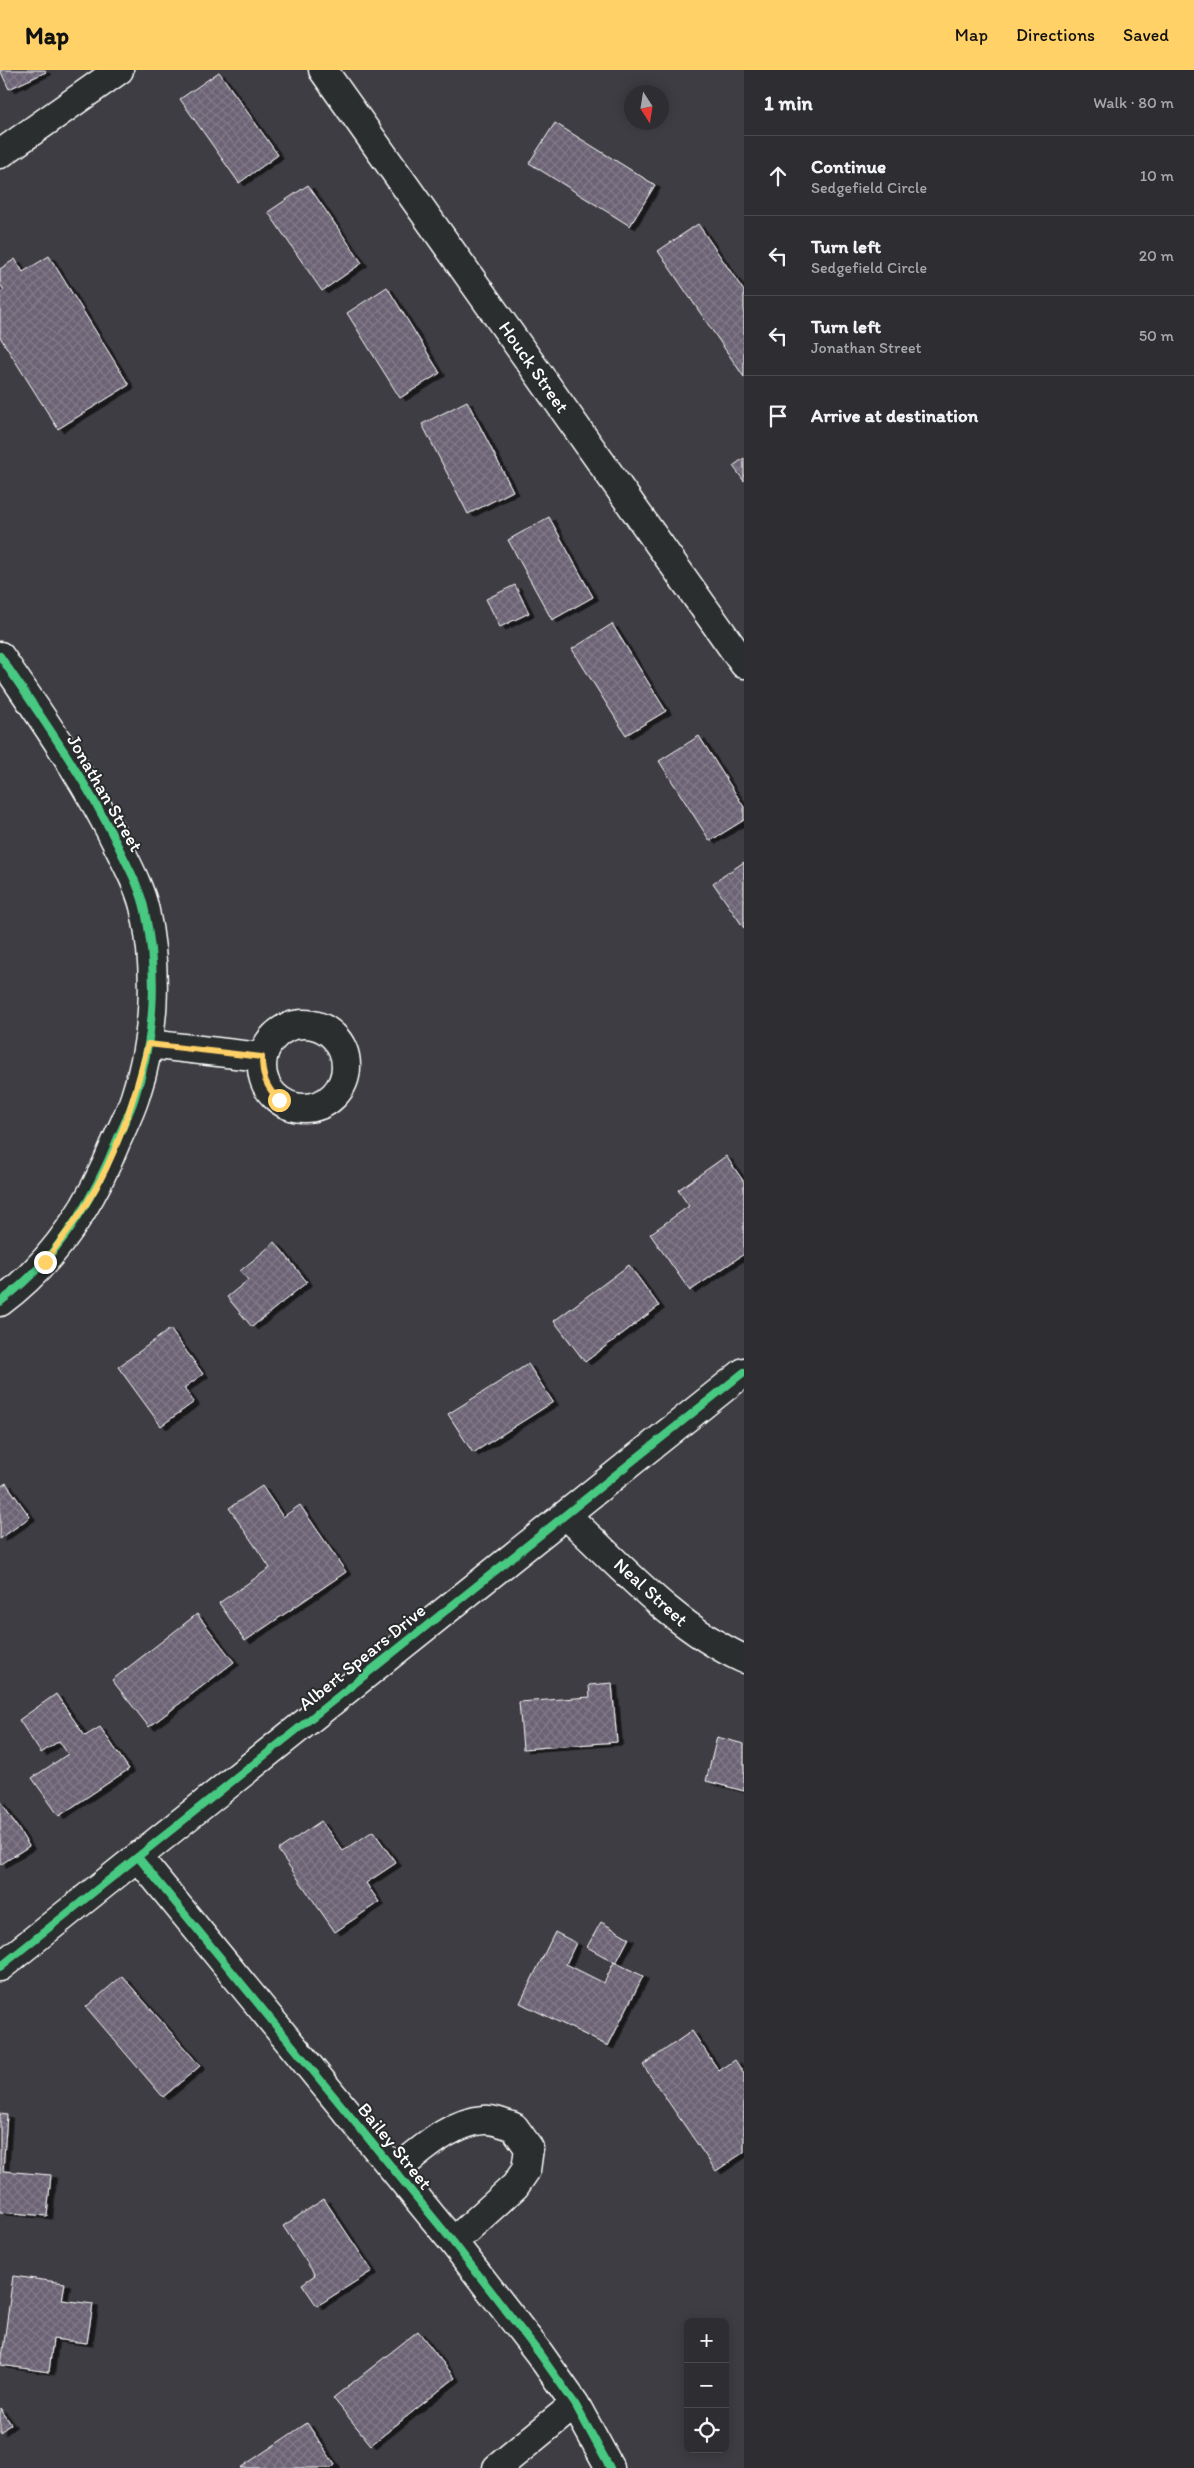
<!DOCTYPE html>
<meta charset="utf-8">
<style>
body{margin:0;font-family:Itim,sans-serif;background:#36363a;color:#f1f3f6}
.controls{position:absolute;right:15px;bottom:15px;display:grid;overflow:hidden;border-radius:8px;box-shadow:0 2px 12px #0003}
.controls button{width:45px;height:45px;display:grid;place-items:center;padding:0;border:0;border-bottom:1px solid #494a4d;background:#2e2e32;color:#f1f3f6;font:25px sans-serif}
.compass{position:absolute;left:624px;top:15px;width:45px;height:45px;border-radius:50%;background:#2e2e32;box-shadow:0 2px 12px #0003;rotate:168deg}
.stop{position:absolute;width:15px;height:15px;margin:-11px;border:4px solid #ffd166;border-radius:50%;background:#fff}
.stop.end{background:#ffd166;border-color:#fff;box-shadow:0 1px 5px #0008}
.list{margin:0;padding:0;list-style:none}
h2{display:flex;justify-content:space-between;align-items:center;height:65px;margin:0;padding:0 20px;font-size:21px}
h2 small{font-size:16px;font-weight:400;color:#a7a8ac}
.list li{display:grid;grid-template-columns:32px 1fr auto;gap:15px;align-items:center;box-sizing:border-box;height:80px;padding:0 20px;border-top:1px solid #494a4d}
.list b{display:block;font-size:19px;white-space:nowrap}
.list p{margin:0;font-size:16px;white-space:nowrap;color:#a7a8ac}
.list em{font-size:16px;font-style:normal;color:#a7a8ac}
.icon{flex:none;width:28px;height:28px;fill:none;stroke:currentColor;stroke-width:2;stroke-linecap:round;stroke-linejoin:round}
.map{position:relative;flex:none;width:744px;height:2398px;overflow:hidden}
header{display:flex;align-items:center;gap:30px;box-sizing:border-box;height:70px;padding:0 25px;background:#ffd166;color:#111}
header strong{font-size:24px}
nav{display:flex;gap:28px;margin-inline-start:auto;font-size:18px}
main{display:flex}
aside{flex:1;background:#2e2e32}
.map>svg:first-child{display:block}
</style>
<header>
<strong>Map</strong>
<nav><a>Map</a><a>Directions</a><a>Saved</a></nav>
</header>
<main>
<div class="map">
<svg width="744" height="2398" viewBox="0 0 744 2398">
<defs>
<pattern id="building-cross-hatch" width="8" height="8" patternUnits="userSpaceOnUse" patternTransform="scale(1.25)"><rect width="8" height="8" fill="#6c6374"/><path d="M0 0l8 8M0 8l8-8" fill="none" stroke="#827a89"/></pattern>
<filter id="shadow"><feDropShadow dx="5.5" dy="3" stdDeviation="0" flood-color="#0009"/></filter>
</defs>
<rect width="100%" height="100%" fill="#3e3d43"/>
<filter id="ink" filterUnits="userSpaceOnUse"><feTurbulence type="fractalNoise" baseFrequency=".02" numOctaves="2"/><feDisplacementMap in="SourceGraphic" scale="10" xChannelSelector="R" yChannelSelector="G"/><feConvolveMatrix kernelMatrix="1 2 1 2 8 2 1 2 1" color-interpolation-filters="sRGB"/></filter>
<g filter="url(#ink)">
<!-- building -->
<path fill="url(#building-cross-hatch)" stroke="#fff" filter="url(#shadow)" d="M0,0H45L46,2L9,19Z
M219,2L278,85L239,113L180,29Z
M555,53L655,115L630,156L529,93Z
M308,115L362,193L322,221L268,142Z
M698,154L744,221V307L658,181Z
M49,186L129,315L58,359L0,267V222L4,220L0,214V199L15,189L23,202Z
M387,217L440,303L400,328L347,243Z
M467,331L513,421L468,444L422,354Z
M744,388V411L733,396Z
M549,447L593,527L552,550L508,470Z
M515,515L529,543L500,557L486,529Z
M612,554L666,641L626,665L572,579Z
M699,666L744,737V750L710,771L659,691Z
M744,792V858L713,813Z
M726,1086L744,1112V1184L690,1221L650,1164L689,1136L678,1120Z
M275,1172L307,1212L252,1257L227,1227L248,1210L240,1201Z
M629,1195L659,1236L585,1292L554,1251Z
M170,1259L203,1304L184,1318L194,1332L161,1356L118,1297Z
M528,1294L553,1332L473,1383L448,1344Z
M6,1413L30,1447L0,1469V1417Z
M262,1416L283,1447L300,1435L346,1502L245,1571L219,1533L270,1498L229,1438Z
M197,1544L234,1592L149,1657L112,1610Z
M612,1613L617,1672L523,1679L519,1632L590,1627L589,1615Z
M56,1624L85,1666L100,1657L129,1699L59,1746L32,1708L68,1684L59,1671L41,1683L19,1650Z
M717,1667L744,1674V1721L706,1711Z
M0,1730L29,1776L0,1795Z
M321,1751L343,1781L373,1761L396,1793L366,1813L379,1832L335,1862L278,1780Z
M601,1852L629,1868L616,1893L587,1877Z
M555,1862L576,1873L566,1894L604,1913L614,1892L643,1906L608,1976L520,1933Z
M122,1906L200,1996L163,2027L86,1937Z
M692,1961L719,2001L735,1990L744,2004V2082L716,2101L643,1995Z
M0,2044L7,2045L3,2101L51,2105L47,2146L0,2142Z
M324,2129L372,2201L317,2236L302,2214L315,2205L283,2156Z
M13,2206L65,2213L62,2230L93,2234L87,2273L53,2269L49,2302L1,2295Z
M418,2261L455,2308L371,2375L333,2328Z
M0,2338L11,2354L0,2362Z
M307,2353L335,2395L332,2398H240Z"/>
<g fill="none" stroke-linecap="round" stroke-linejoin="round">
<defs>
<path id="minor" d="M323,0L744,594
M0,84L119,0
M0,586C43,649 88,713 121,782C130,800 141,821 145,841C158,902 155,968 135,1027C130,1043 122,1058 116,1072C91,1134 54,1192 0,1232
M262 996a42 42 0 1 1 84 0a42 42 0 1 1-84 0Z
M148,974L262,987
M566,1445C621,1496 674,1557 744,1589
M138,1787L453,2172L539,2283L575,2334L610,2398
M0,1897L744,1302
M395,2101C421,2081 450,2052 484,2050C494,2049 505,2054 514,2057L529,2078L526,2100L515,2116L453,2172
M497,2398L575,2334"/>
</defs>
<!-- minor casing -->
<use href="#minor" stroke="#fff" stroke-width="31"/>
<!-- minor -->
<use href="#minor" stroke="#2a2d2e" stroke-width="28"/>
<defs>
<path id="cycleway" d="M0,586C43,649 88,713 121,782C130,800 141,821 145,841C158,902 155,968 135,1027C130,1043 122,1058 116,1072C91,1134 54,1192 0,1232
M138,1787L453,2172L539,2283L575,2334L610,2398
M0,1897L744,1302"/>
</defs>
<!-- cycleway casing -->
<use href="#cycleway" stroke="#2a2d2e" stroke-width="11"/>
<!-- cycleway -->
<use href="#cycleway" stroke="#46c982" stroke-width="8"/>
</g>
</g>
<g fill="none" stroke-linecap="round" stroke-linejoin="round" filter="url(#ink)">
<!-- route -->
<path stroke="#ffd166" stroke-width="6" d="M45,1192C58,1173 73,1155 85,1136C117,1087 134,1030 148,974L262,987C262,1006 266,1017 279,1030"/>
</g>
<g text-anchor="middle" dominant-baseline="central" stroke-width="4" stroke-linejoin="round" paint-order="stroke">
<!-- street labels -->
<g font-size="19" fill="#fff" stroke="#2a2d2e">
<text transform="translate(534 297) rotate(55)">Houck Street</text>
<text transform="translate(105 723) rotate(60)">Jonathan Street</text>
<text transform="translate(651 1522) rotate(42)">Neal Street</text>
<text transform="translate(362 1587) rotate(-39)">Albert Spears Drive</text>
<text transform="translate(395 2076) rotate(51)">Bailey Street</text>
</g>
</g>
</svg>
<div class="controls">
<button>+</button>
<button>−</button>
<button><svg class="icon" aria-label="locate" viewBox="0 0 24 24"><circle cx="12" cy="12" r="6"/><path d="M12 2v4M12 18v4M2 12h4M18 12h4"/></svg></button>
</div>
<svg class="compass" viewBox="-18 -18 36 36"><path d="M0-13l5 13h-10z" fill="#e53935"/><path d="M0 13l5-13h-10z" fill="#a7a8ac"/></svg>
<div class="stop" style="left:279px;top:1030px"></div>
<div class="stop end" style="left:45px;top:1192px"></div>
</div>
<aside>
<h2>1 min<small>Walk · 80 m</small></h2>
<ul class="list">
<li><svg class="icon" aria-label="ahead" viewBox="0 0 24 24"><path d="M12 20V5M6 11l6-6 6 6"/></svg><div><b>Continue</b><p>Sedgefield Circle</p></div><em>10 m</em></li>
<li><svg class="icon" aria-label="left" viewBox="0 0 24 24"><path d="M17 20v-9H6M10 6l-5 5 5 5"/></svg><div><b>Turn left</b><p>Sedgefield Circle</p></div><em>20 m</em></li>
<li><svg class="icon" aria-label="left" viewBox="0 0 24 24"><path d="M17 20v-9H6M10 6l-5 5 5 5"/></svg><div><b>Turn left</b><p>Jonathan Street</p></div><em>50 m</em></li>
<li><svg class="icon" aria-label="arrive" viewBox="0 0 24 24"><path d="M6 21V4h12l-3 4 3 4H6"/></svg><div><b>Arrive at destination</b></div></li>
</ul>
</aside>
</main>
